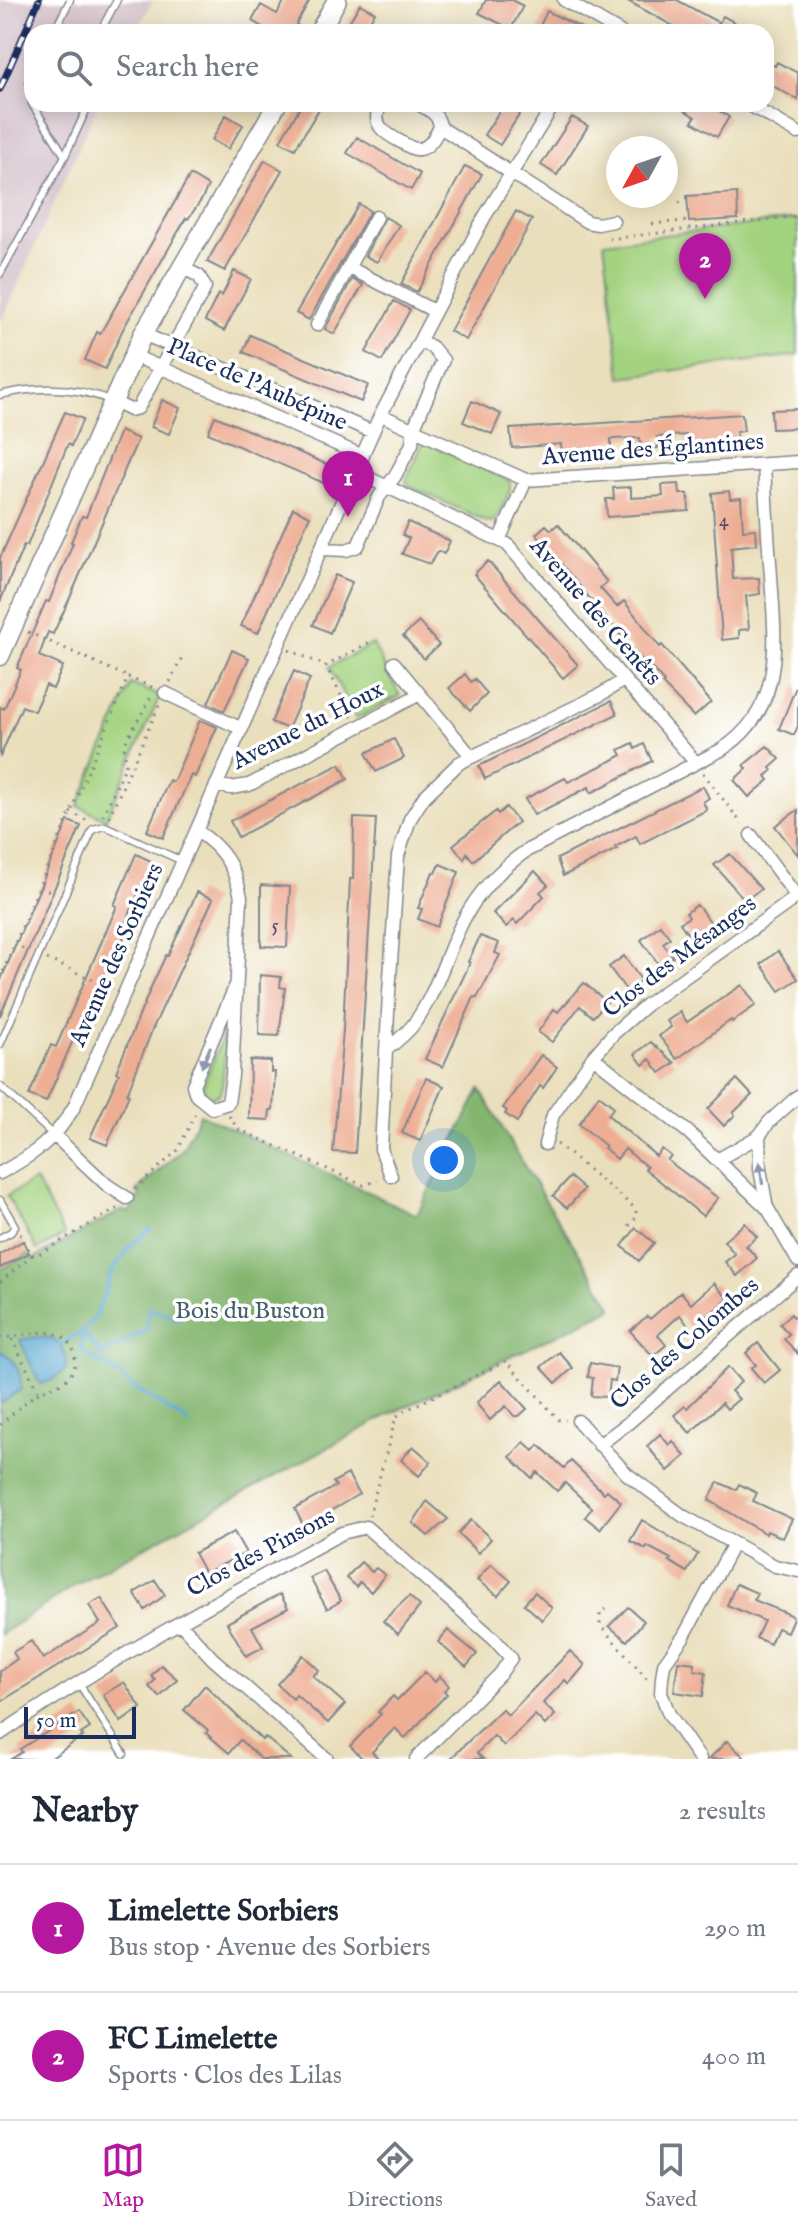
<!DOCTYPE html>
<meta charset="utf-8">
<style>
body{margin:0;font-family:"IM FELL English",serif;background:#f2f2f3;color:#1f2937}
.compass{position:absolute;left:606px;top:136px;width:72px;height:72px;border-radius:50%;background:#fff;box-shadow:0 4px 20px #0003;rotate:230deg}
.scale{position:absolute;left:24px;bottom:20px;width:112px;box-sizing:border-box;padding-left:8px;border:4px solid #1b2f5e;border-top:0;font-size:22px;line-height:28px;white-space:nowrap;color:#1b2f5e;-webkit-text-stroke:6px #fff;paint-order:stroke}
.you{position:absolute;left:444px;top:1160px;width:28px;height:28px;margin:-20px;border:6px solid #fff;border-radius:50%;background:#1a73e8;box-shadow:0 0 0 12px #1a73e833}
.badge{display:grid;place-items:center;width:52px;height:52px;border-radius:50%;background:#b5179e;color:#fff;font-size:26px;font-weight:700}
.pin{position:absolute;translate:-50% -66px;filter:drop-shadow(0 2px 4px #0008)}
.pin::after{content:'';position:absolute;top:42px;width:28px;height:24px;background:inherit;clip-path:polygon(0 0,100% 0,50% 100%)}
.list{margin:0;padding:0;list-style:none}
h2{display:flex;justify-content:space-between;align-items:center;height:104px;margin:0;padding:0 32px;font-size:34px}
h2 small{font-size:26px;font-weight:400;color:#747a83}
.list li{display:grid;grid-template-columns:52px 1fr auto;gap:24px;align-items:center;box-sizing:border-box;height:128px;padding:0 32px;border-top:2px solid #e0e1e3}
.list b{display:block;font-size:30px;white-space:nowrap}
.list p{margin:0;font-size:26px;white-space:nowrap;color:#747a83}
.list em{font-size:26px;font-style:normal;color:#747a83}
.icon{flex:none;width:44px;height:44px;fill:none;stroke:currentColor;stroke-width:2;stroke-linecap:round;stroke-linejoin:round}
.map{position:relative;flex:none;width:798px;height:1759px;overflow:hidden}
.search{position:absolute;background:#fff;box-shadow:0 4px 20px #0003;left:24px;right:24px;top:24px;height:88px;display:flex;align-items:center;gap:20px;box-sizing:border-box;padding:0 28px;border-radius:24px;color:#747a83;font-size:30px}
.sheet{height:360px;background:#fff}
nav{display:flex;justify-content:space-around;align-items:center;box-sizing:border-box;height:112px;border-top:2px solid #e0e1e3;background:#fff;font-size:22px;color:#747a83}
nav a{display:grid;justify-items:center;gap:4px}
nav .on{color:#b5179e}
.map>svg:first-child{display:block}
</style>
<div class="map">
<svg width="798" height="1759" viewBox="0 0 798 1759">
<rect width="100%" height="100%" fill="#fff"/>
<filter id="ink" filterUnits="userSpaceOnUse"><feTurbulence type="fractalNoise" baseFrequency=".0125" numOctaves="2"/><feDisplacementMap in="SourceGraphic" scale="16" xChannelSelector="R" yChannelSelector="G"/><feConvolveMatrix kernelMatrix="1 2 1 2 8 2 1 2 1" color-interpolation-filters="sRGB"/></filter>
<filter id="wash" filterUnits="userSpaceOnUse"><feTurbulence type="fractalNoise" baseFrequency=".006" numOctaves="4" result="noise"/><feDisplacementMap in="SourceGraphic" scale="32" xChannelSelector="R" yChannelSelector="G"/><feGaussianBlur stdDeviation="1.8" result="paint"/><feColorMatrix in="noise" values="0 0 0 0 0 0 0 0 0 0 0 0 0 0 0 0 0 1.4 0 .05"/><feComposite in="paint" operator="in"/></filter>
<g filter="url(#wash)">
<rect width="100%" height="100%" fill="#eadfbc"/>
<!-- industrial -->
<path fill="#d2bdc7" d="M0,0H153L136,32H32V104H98L0,325Z"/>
<!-- green -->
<path fill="#a4d380" stroke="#60816f" stroke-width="2" d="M798,219V355L621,377L604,242Z
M428,443L510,481V491L495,521L488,522L409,486L406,480L422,445Z
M373,644L400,696L356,719L329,667Z
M131,684L160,696L106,819L78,806Z
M227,1026L222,1087L219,1094L213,1097H208L203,1088L204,1083Z
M35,1180L65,1235L37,1250L7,1196Z"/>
<!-- forest -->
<path fill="#83b56e" stroke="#4f7266" stroke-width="2" fill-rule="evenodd" d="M480,1089L523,1164L613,1308L388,1415L78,1583L0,1635V1404L21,1389C22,1374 14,1357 0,1351V1270L28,1254L33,1259L122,1210L129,1213L140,1194L136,1191L182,1150L200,1114L417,1215ZM49,1338L61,1344L67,1359L40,1384L20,1340Z"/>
<!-- water -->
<path fill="#56a5d0" stroke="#386a97" stroke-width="2" d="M38,1337L49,1338L60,1344L67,1359L65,1370L52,1380L40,1384L20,1340Z
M0,1351C14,1357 22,1373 21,1389L0,1404Z"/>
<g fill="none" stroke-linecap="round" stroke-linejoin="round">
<!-- stream -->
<path stroke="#56a5d0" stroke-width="4" d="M82,1332L81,1351L120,1375L129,1384L189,1423
M83,1332L101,1355L146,1330L150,1308L178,1319
M60,1344L82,1332L96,1316L112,1272L130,1246L150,1229"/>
</g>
<g id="blocks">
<!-- building -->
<path fill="#eeae94" d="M285,0H310L296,24L307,32H271L252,21L261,5L277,14Z
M486,0H512L523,6L511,29L479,13Z
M626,0H677L719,23L723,16L752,32H684Z
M360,4L375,12L364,32H343Z
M547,11L589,32H537Z
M766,61L775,66L777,62L798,73V100L766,82Z
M302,104H322L295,149L280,141Z
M504,104H526L500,145L484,135Z
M675,104H708L729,117L717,137L692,122L695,117Z
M226,115L243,125L228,149L212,140Z
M572,117L588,126L557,175L541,165Z
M357,137L420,174L411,190L347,153Z
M265,160L282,170L225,271L207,262Z
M465,166L482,174L417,292L401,284Z
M190,175L208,186L202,199L188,219L186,218L122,331L105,369L85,360L97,332L100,334Z
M737,193L738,219L689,222L687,196Z
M359,204L370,211L309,320L296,313Z
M516,211L532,220L466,340L450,331Z
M385,217L399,225L377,262L365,256Z
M234,271L251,279L224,331L205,321L218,294L222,296Z
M352,279L363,285L334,334L325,329Z
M394,301L410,310L382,361L366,352Z
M250,335L368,385L361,402L243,352Z
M162,400L180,408L169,434L151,427Z
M472,401L501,414L492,434L463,422Z
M798,409V428L772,429L771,410Z
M65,412L83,419L71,446L68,444L27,546L24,545L0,602V558Z
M742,414L744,431L736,432L737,442L686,445V435L657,437L658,448H641L640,438L611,439V450L562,453L561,444L512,448L510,429Z
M215,416L333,467L326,484L208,433Z
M120,431L138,439L69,600L53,634L48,632L39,656L63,666L53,689L46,685L34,711L22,706L0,757V707L4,709L21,670L17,668L46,601L49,602L73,543L71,542L82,516L86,517Z
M679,484L680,494H688L689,511L607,517L606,499H614L613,488L631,487V498L663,496L662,485Z
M729,491L730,499L741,498L743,530L756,529L757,544L731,547L733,579L759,578L760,594L746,596L749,629L739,630V638L722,640L712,493Z
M293,508L310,516L258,633L241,626Z
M408,522L450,541L444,554L438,551L430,564L402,554L409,538L402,535Z
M558,524L607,582L600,588L617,607L624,601L660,647L662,645L711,702L694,717L662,684L664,682L655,672L638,656L536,534L546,525L551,530Z
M488,561L578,665L563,678L474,574Z
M335,575L352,582L330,633L313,625Z
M419,622L439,645L424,659L403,636Z
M232,650L249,658L224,711L208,703Z
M294,671L310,679L288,729L271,722Z
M465,674L471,682L475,679L487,694L470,711L449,688Z
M798,682V726L794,735L779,729Z
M611,701L617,714L485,779L479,766Z
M200,720L217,727L195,777L191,775L163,838L147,831L169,780L173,782Z
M394,739L404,758L376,772L366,753Z
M633,743L635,749L644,744L652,761L591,793L589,787L534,815L525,799L565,778L568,782L611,761L622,755L619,750Z
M767,746L780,759L770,768L772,771L766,776L769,780L749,797L734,780L747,768L744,765Z
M340,764L348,779L238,837L230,821Z
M703,786L709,798L703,802L707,810L640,844L636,836L615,847L617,849L563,876L557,859Z
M506,807L518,822L473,861L467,853L464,859L453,845L496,811L498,814Z
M798,810V855L775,826Z
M354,818L376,819L355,1153L333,1152L343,1030L350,879H353Z
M68,821L81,826L0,1016V982Z
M136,854L153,862L125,924L129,925L92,1010L77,1042L73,1040L46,1102L29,1095L51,1045L56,1047L117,906L114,905Z
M730,854L761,889L745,900L714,865Z
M440,864L459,872L437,927L418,919L422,909L418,908L433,872L436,873Z
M535,871L548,885L540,892L544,896L517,924L514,920L506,927L493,913Z
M261,885L290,887L287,947L261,946Z
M197,892L213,899L153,1028L127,1094L129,1095L107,1145L90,1138L119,1074L116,1072L152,985L166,955L168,956Z
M697,905L715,928L694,943L680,923L689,917L686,913Z
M660,925L670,938L663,943L673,957L660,966L641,940Z
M480,936L499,943L495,953L500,955L477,998L474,997L443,1067L425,1059L470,963L468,962Z
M778,951L798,979L780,991L761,964Z
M624,956L641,980L627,991L609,967Z
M260,975L281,977L280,987L285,988L279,1036L259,1035Z
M584,983L607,1002L593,1017L580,1006L552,1042L538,1032L554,1009L558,1012Z
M742,985L756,1005L732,1022L731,1020L677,1059L659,1036L671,1027L667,1021L680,1012L687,1022Z
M651,1042L675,1063L660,1073L650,1059L643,1065L635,1054Z
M541,1055L557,1067L543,1088L540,1086L517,1122L505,1114L507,1111L503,1108Z
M250,1060L271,1061V1072H275L273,1110H270L269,1120L249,1119Z
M426,1078L444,1086L420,1141L402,1133Z
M737,1079L752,1095L733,1113L735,1115L724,1126L708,1109Z
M599,1095L614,1107L608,1115L656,1156L662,1149L671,1156L667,1160L718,1198L703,1216L645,1169L647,1167L625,1149L617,1159L604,1148L606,1146L579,1124Z
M570,1177L584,1189L567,1208L553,1196Z
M745,1223L757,1237L746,1246L757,1258L737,1276L725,1262L735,1254L724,1241Z
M636,1228L654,1243L639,1261L622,1246Z
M23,1241L29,1253L0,1268V1254Z
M714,1283L728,1299L704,1319L707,1322L694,1333L680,1315L658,1335L666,1345L653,1356L630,1331L647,1316L650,1319L681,1292L691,1304Z
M791,1314L798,1322V1354L784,1339L789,1334L780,1324Z
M758,1343L780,1370L764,1383L751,1368L756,1365L746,1353Z
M559,1352L573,1368L556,1383L541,1367Z
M590,1363L617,1368L615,1381L610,1380L608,1397L591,1396L593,1378L588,1377Z
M728,1367L741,1382L731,1391L739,1399L727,1409L722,1403L690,1433L674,1415L685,1406L687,1408Z
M501,1380L527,1409L519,1416H514L506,1406L490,1420L476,1403Z
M660,1434L669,1445L673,1441L685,1456L668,1471L647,1446Z
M524,1442L534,1451L539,1445L564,1468L571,1461L604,1493L607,1490L621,1502L600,1529L585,1517L592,1508L565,1483L557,1491L537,1472L532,1478L510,1457Z
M413,1446L431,1462L419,1476L401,1460Z
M348,1474L359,1494L304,1527L295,1509L336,1486L333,1482Z
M718,1482L736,1490L739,1484L757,1493L753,1501L792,1519L783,1538L767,1531L766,1534L709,1500Z
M427,1501L448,1519L428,1536L413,1523Z
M471,1520L491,1539L478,1553L458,1533Z
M642,1520L698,1554L687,1572L669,1561L671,1559L647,1546L646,1549L630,1541Z
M234,1532L246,1553L205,1573L194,1553Z
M361,1562L372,1572L376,1568L385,1575L371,1592L360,1582L356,1587L346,1578Z
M491,1564L511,1581L498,1596L477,1580Z
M324,1571L341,1601L327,1609L310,1578Z
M155,1580L165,1595L145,1610L134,1593Z
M736,1584L757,1593L754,1600L791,1615L793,1618L787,1632L777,1628L770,1644L756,1638L764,1621L727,1605Z
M535,1592L552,1608L542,1620L524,1604Z
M280,1594L288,1608L252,1627L263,1647L246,1656L227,1623Z
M409,1596L420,1606L398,1634L383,1621Z
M101,1598L120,1628L0,1702V1671L17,1659L13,1652L31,1641L43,1659L100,1623L89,1605Z
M628,1607L644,1621L627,1641L609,1626Z
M448,1630L477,1654L466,1667L438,1642Z
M570,1651L585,1665L569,1684L565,1680L543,1703L555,1715L545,1725L535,1715L504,1746L494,1736L477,1753L483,1759H450L502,1709L508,1715Z
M303,1655L319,1670L313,1676L345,1704L328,1723L296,1695L293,1699L277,1684Z
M678,1661L694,1663V1670L706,1672L703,1696L674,1692Z
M161,1665L177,1679L160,1697L149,1687L155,1680L151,1676Z
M425,1672L435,1682L440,1676L449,1686L444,1691L447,1694L405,1738L395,1728L372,1752L379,1759H363L350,1746L381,1714L378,1712L393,1696L397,1700Z
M124,1682L141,1708L121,1722L103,1695Z
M205,1685L262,1740L265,1737L291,1759H261L240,1740L229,1753L206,1733L208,1730L184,1710Z
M79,1712L90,1728L81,1734L83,1736L50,1759H11L22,1752L20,1749Z
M727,1741L746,1759H709Z"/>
</g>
</g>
<g filter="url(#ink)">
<use href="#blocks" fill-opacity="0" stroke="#82878d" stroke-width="2"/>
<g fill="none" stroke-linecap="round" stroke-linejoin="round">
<defs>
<path id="lane" d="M54,32L70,0
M106,32L102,28L117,0
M32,75L29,81L32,103
M32,104L65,156
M0,274L65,156L89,104
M0,395C37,386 76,386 112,401
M0,1045L93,829L105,826L182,861
M0,1086L52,1134
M0,1200L15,1226L11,1232L0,1238
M78,1682L124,1754"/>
<path id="street" d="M564,0L620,32
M381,104C370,124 384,133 401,142C407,145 412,150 419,149C430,148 435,136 440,127
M418,104C429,110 439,114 440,127L587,222L598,224L613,221
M748,104L798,133
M348,267L434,311
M317,325L376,217
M143,334L373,432
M132,355L363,456
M112,401L130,410L138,408L203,292L205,287L199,276L181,267
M381,415L526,480L798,462
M356,472L507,544L696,763
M500,538L526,480
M322,549L346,550L358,546L379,497L395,476L412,444L413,430L443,360L432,347L420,341
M394,663L471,756
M165,693L242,729
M216,785L231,788L249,785L418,695
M197,831C223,848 235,867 241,897L232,1076L228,1103L212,1108L196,1095L193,1085L236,985
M751,835L797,897
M386,1050C396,1042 406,1034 413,1025C437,993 446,953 464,919C479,891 500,869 526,851L721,750C786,709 775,641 771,576C768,539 766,502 764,465
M593,1057L688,1132L768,1209L798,1261
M55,1136L107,1185L127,1198
M759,1136L760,1169L767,1208
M545,1144L553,1115L593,1057L613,1034L646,1005L798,896
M717,1160L759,1136L769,1122L798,1096
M0,1173C32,1156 56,1139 74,1107L378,420L485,216L554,104
M391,1176L381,1149L389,993L398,856L410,819L424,797L459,763L600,695L624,680
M578,1421L627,1474L683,1516L775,1566L798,1571
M599,1445L627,1424L798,1276
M180,1623L212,1658L327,1759
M0,1734C109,1659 226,1596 342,1533L366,1527L494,1639L511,1658L500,1674L416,1759
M700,1759L669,1714L661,1693L662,1678L664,1664L684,1636L733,1545"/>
<path id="secondary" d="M319,32L337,0
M0,656L143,334L277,104"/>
</defs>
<!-- lane casing -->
<use href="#lane" stroke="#82878d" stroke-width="9"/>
<!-- street casing -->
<use href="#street" stroke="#82878d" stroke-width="15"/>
<!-- secondary casing -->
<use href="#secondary" stroke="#82878d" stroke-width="21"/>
<!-- path -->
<path stroke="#82878d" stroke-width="3" stroke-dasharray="2 6" stroke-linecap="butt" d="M679,203L688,199
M652,224L684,221L690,229
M609,239L798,216
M28,632L126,676
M289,650L326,666
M170,682L183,655
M352,717L326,666L370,642
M703,773L742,824
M70,812L88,821
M103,816L126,765L124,745L152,695
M109,817L160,703
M40,886L54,893
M14,945L29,951
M47,959L113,989
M0,979L128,677L154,688
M229,1116L238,1129L363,1185L378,1181
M557,1144L635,1208L637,1217L625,1230
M135,1189L178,1150L196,1112
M20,1234L32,1255H37L120,1207
M0,1282L32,1255
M0,1337C19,1339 37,1328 56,1334C72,1338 81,1360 71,1374C64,1385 49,1387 39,1393C25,1400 12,1415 0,1425
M12,1339L39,1393
M369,1516L396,1417L402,1412L506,1361L559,1420H566
M606,1609L600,1614V1625L650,1682"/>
<!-- lane -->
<use href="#lane" stroke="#fff" stroke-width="6"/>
<!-- street -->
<use href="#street" stroke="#fff" stroke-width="12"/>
<!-- secondary -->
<use href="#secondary" stroke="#fff" stroke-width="18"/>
<defs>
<path id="rail" d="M0,89L39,0"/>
</defs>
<!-- rail casing -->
<use href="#rail" stroke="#1b2f5e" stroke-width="7"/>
<!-- rail -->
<use href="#rail" stroke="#fff" stroke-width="4" stroke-dasharray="12" stroke-linecap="butt"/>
</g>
<!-- one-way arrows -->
<defs><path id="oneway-solid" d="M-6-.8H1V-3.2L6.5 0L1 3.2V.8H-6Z" transform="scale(2)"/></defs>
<g fill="#8d97ae">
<use href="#oneway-solid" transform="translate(206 1057) rotate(113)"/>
<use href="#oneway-solid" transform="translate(761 1173) rotate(-98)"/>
</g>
</g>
<g text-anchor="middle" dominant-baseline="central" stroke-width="7" stroke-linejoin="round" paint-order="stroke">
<!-- number labels -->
<g font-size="20" fill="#504f6c">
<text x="724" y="520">4</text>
<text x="275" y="925">5</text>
</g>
<!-- street labels -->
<g font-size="24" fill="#1b2f5e" stroke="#fff">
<text transform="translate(257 385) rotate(24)">Place de l'Aubépine</text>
<text transform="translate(653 450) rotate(-4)">Avenue des Églantines</text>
<text transform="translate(595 612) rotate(49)">Avenue des Genêts</text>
<text transform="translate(308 726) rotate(-27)">Avenue du Houx</text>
<text transform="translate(117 955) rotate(-66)">Avenue des Sorbiers</text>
<text transform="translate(680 957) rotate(-37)">Clos des Mésanges</text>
<text transform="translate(685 1344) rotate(-41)">Clos des Colombes</text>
<text transform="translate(261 1553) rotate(-28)">Clos des Pinsons</text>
</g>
<!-- park labels -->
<g font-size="24" fill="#446068" stroke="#fff">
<text x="250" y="1311">Bois du Buston</text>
</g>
</g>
</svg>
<svg class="compass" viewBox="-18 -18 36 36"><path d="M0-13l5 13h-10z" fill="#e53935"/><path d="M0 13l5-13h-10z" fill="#747a83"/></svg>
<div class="scale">50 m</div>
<div class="you"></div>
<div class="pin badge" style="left:348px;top:517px">1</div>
<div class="pin badge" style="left:705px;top:299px">2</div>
<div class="search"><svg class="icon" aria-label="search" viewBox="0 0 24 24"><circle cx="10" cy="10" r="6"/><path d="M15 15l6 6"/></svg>Search here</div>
</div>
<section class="sheet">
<h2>Nearby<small>2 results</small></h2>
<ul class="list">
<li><span class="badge">1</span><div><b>Limelette Sorbiers</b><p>Bus stop · Avenue des Sorbiers</p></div><em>290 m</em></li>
<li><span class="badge">2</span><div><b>FC Limelette</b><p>Sports · Clos des Lilas</p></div><em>400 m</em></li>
</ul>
</section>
<nav>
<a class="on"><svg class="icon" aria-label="map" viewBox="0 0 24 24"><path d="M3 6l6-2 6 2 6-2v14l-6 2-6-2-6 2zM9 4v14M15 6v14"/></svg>Map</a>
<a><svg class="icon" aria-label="directions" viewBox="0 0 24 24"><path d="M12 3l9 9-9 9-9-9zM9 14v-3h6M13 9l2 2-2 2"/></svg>Directions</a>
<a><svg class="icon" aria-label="saved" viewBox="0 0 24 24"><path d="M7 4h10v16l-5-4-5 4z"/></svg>Saved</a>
</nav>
